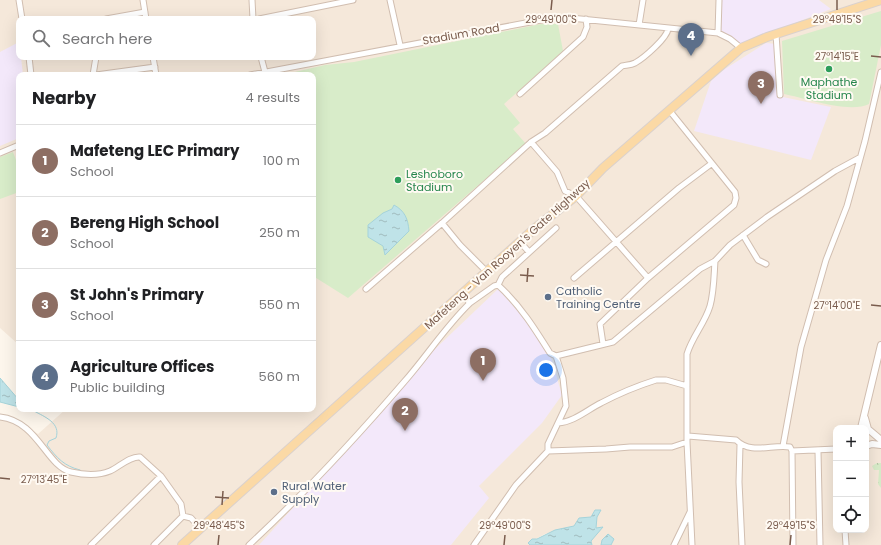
<!DOCTYPE html>
<meta charset="utf-8">
<style>
body{margin:0;font-family:Poppins,sans-serif;background:#f2f2f2;color:#202124}
.controls{position:absolute;right:12px;bottom:12px;display:grid;overflow:hidden;border-radius:8px;box-shadow:0 4px 16px #0002}
.controls button{width:36px;height:36px;display:grid;place-items:center;padding:0;border:0;border-bottom:1px solid #e0e0e0;background:#fff;color:#202124;font:20px sans-serif}
.you{position:absolute;left:546px;top:370px;width:14px;height:14px;margin:-10px;border:3px solid #fff;border-radius:50%;background:#1a73e8;box-shadow:0 0 0 6px #1a73e833}
.badge{display:grid;place-items:center;width:26px;height:26px;border-radius:50%;background:#e76f51;color:#fff;font-size:13px;font-weight:700}
.pin{position:absolute;translate:-50% -33px;filter:drop-shadow(0 1px 2px #0008)}
.pin::after{content:'';position:absolute;top:21px;width:14px;height:12px;background:inherit;clip-path:polygon(0 0,100% 0,50% 100%)}
.list{margin:0;padding:0;list-style:none}
h2{display:flex;justify-content:space-between;align-items:center;height:52px;margin:0;padding:0 16px;font-size:17px}
h2 small{font-size:13px;font-weight:400;color:#757577}
.list li{display:grid;grid-template-columns:26px 1fr auto;gap:12px;align-items:center;box-sizing:border-box;height:72px;padding:0 16px;border-top:1px solid #e0e0e0}
.list b{display:block;font-size:15px;white-space:nowrap}
.list p{margin:0;font-size:13px;white-space:nowrap;color:#757577}
.list em{font-size:13px;font-style:normal;color:#757577}
.icon{flex:none;width:22px;height:22px;fill:none;stroke:currentColor;stroke-width:2;stroke-linecap:round;stroke-linejoin:round}
.map{position:relative;flex:none;width:881px;height:545px;overflow:hidden}
.search{position:absolute;background:#fff;box-shadow:0 4px 16px #0002;left:16px;top:16px;width:300px;height:44px;display:flex;align-items:center;gap:10px;box-sizing:border-box;padding:0 14px;border-radius:8px;color:#757577;font-size:15px}
.panel{position:absolute;background:#fff;box-shadow:0 4px 16px #0002;left:16px;top:72px;width:300px;height:340px;border-radius:8px}
.map>svg:first-child{display:block}
</style>
<div class="map">
<svg width="881" height="545" viewBox="0 0 881 545">
<defs>
<pattern id="forest-crowns" width="20" height="18" patternUnits="userSpaceOnUse"><rect width="20" height="18" fill="#d8ecc9"/><path d="M2 6a3 3 0 1 1 6 0M12 15a3 3 0 1 1 6 0" fill="none" stroke="#b4c2a5"/></pattern>
<pattern id="water-ripples" width="26" height="14" patternUnits="userSpaceOnUse"><rect width="26" height="14" fill="#bfe3e8"/><path d="M2 4q2-2 4 0t4 0M15 11q2-2 4 0t4 0" fill="none" stroke="#a0bbbe"/></pattern>
</defs>
<rect width="100%" height="100%" fill="#fdf6ec"/>
<!-- residential -->
<path fill="#f5e8da" fill-rule="evenodd" d="M0,0H881V545H611L614,539L602,545H592L591,541L602,527L596,528L597,517L600,510H595L591,517H585L574,526L545,534L528,543L530,545H0V414L16,420L38,434L66,409H313V75H19V345L0,328ZM19,19H313V57H19ZM836,428H866V530H836Z"/>
<!-- education -->
<path fill="#f3e8fa" d="M721,0H819L831,9L741,44L720,30Z
M19,42V57H21L23,75H19V138L0,146V52Z
M766,43L776,44L778,96L831,107L811,160L694,131L711,81L725,69Z
M498,289L520,313L551,358L562,395L542,423L479,486L489,498L451,545H259L404,386L435,349Z"/>
<!-- forest -->
<path fill="url(#forest-crowns)" d="M877,463H881V488L878,484L879,470H874L872,466Z"/>
<!-- green -->
<path fill="#d8ecc9" d="M881,11V45L869,104C849,114 805,98 784,94L782,41Z
M541,24H558L563,51L504,104L520,123L513,129L526,144L348,298L313,276V75H282L325,65L354,62Z
M13,152L19,168V192L0,199V157Z"/>
<!-- water -->
<path fill="url(#water-ripples)" stroke="#a5d3da" d="M394,205C405,211 408,219 409,231L385,255L383,246L368,237V225L383,213L392,209Z
M0,378L19,400V407L0,402Z
M595,510H601L597,517L596,528L603,527L591,541L592,545H530L528,543L532,539H537L555,530L574,526L579,518L591,517Z
M608,534L614,539L611,545H601L602,540Z"/>
<g fill="none" stroke-linecap="round" stroke-linejoin="round">
<!-- stream -->
<path stroke="#a5d3da" stroke-width="1" d="M34,411C45,417 61,423 56,438L49,441L47,445C57,458 64,466 80,470"/>
<defs>
<path id="minor" d="M19,0L22,19
M143,0L146,19
M252,0L253,19
M390,0L400,45
M106,19L145,12
M259,19L353,0
M639,25L643,0
M718,33L719,0
M776,34L780,95
M29,57L31,75
M153,57L156,75
M261,57L265,72
M93,75L96,57
M96,75L155,67
M250,75L552,18H571L718,33L730,39L741,48
M520,94L583,37L587,27L586,19
M531,142L557,172L565,191L576,196L648,278
M0,153L19,145
M442,223L460,245L487,272
M743,235L758,260L766,264
M520,242L529,252
M574,278L679,188L711,164
M498,285L502,277L556,228
M366,289L442,223L531,142L545,133L622,66C627,65 631,65 635,63C644,58 667,38 668,29
M470,303L494,286L498,285C520,305 535,329 550,353L556,356L613,342L700,269L715,261L730,245L767,217L835,171L859,158
M603,344L600,324L648,278L734,205L736,198L735,192L669,110
M0,417C38,421 46,466 71,472C84,475 98,476 110,471C119,467 130,456 140,457L161,476L181,504L183,516
M558,423C574,422 587,410 601,403C618,394 637,386 656,380H666L687,386
M688,436L736,440C751,455 772,444 790,447L792,451L793,545
M740,445L739,482L742,545
M783,446L801,347L826,260L847,206L865,141L881,72
M548,451V444L566,406L563,378L556,356
M792,451L836,449
M818,451L820,545
M845,530L846,545
M91,545L161,476
M154,545L183,516L191,518L200,528
M249,545C304,494 355,439 404,382C427,356 445,327 470,303L462,294
M474,545L516,485L548,451L606,449L630,447H672L687,442
M674,545L690,512
M692,545L687,442V354C692,337 705,323 710,306C714,292 714,275 715,261"/>
<path id="tertiary" d="M865,418L868,429L881,440
M861,428L881,345
M866,446L872,444L881,445"/>
<path id="primary" d="M182,545L534,229L576,196L603,168L741,48L767,37L881,0"/>
</defs>
<!-- minor casing -->
<use href="#minor" stroke="#d1beb0" stroke-width="7"/>
<!-- tertiary casing -->
<use href="#tertiary" stroke="#d1beb0" stroke-width="8"/>
<!-- primary casing -->
<use href="#primary" stroke="#dad1cd" stroke-width="10"/>
<!-- minor -->
<use href="#minor" stroke="#fff" stroke-width="5"/>
<!-- tertiary -->
<use href="#tertiary" stroke="#fff" stroke-width="6"/>
<!-- primary -->
<use href="#primary" stroke="#fbd9a5" stroke-width="8"/>
</g>
<!-- ticks -->
<path fill="none" stroke="#7a5c4d" stroke-width="1.5" d="M551,10L552,0M837,10V0M871,56L881,57M520,275L534,276M527,282L528,268M871,305L881,306M0,478L10,479M215,497L229,498M222,505L223,491M218,545L219,535M504,545L505,535M790,545L791,535"/>
<!-- markers -->
<g fill="#2e9e5b" stroke="#fffaf3" stroke-width="1.5">
<circle cx="829" cy="69" r="4"/>
<circle cx="398" cy="180" r="4"/>
</g>
<g fill="#5c6f8a" stroke="#fffaf3" stroke-width="1.5">
<circle cx="548" cy="297" r="4"/>
<circle cx="274" cy="492" r="4"/>
</g>
<g text-anchor="middle" dominant-baseline="central" stroke-width="4" stroke-linejoin="round" paint-order="stroke">
<!-- street labels -->
<g font-size="11" fill="#7a5c4d" stroke="#fffaf3">
<text transform="translate(461 34) rotate(-10)">Stadium Road</text>
<text transform="translate(507 254) rotate(-42)">Mafeteng - Van Rooyen's Gate Highway</text>
</g>
<!-- leisure labels -->
<g font-size="11" fill="#27864d" stroke="#fffaf3">
<text x="829" y="82">Maphathe<tspan x="829" dy="13">Stadium</tspan></text>
<text x="406" y="174" text-anchor="start">Leshoboro<tspan x="406" dy="13">Stadium</tspan></text>
</g>
<!-- service labels -->
<g font-size="11" fill="#4e5e75" stroke="#fffaf3" text-anchor="start">
<text x="556" y="291">Catholic<tspan x="556" dy="13">Training Centre</tspan></text>
<text x="282" y="486">Rural Water<tspan x="282" dy="13">Supply</tspan></text>
</g>
</g>
<g font-size="10" text-anchor="middle" fill="#7a5c4d" stroke="#fffaf3" stroke-width="4" stroke-linejoin="round" paint-order="stroke">
<text x="551" y="23">29°49'00"S</text>
<text x="837" y="23">29°49'15"S</text>
<text x="837" y="60">27°14'15"E</text>
<text x="837" y="309">27°14'00"E</text>
<text x="44" y="483">27°13'45"E</text>
<text x="219" y="529">29°48'45"S</text>
<text x="505" y="529">29°49'00"S</text>
<text x="791" y="529">29°49'15"S</text>
</g>
</svg>
<div class="controls">
<button>+</button>
<button>−</button>
<button><svg class="icon" aria-label="locate" viewBox="0 0 24 24"><circle cx="12" cy="12" r="6"/><path d="M12 2v4M12 18v4M2 12h4M18 12h4"/></svg></button>
</div>
<div class="you"></div>
<div class="pin badge" style="left:483px;top:381px;background:#8d6e63">1</div>
<div class="pin badge" style="left:405px;top:431px;background:#8d6e63">2</div>
<div class="pin badge" style="left:761px;top:104px;background:#8d6e63">3</div>
<div class="pin badge" style="left:691px;top:56px;background:#5c6f8a">4</div>
<div class="search"><svg class="icon" aria-label="search" viewBox="0 0 24 24"><circle cx="10" cy="10" r="6"/><path d="M15 15l6 6"/></svg>Search here</div>
<section class="panel">
<h2>Nearby<small>4 results</small></h2>
<ul class="list">
<li><span class="badge" style="background:#8d6e63">1</span><div><b>Mafeteng LEC Primary</b><p>School</p></div><em>100 m</em></li>
<li><span class="badge" style="background:#8d6e63">2</span><div><b>Bereng High School</b><p>School</p></div><em>250 m</em></li>
<li><span class="badge" style="background:#8d6e63">3</span><div><b>St John's Primary</b><p>School</p></div><em>550 m</em></li>
<li><span class="badge" style="background:#5c6f8a">4</span><div><b>Agriculture Offices</b><p>Public building</p></div><em>560 m</em></li>
</ul>
</section>
</div>
